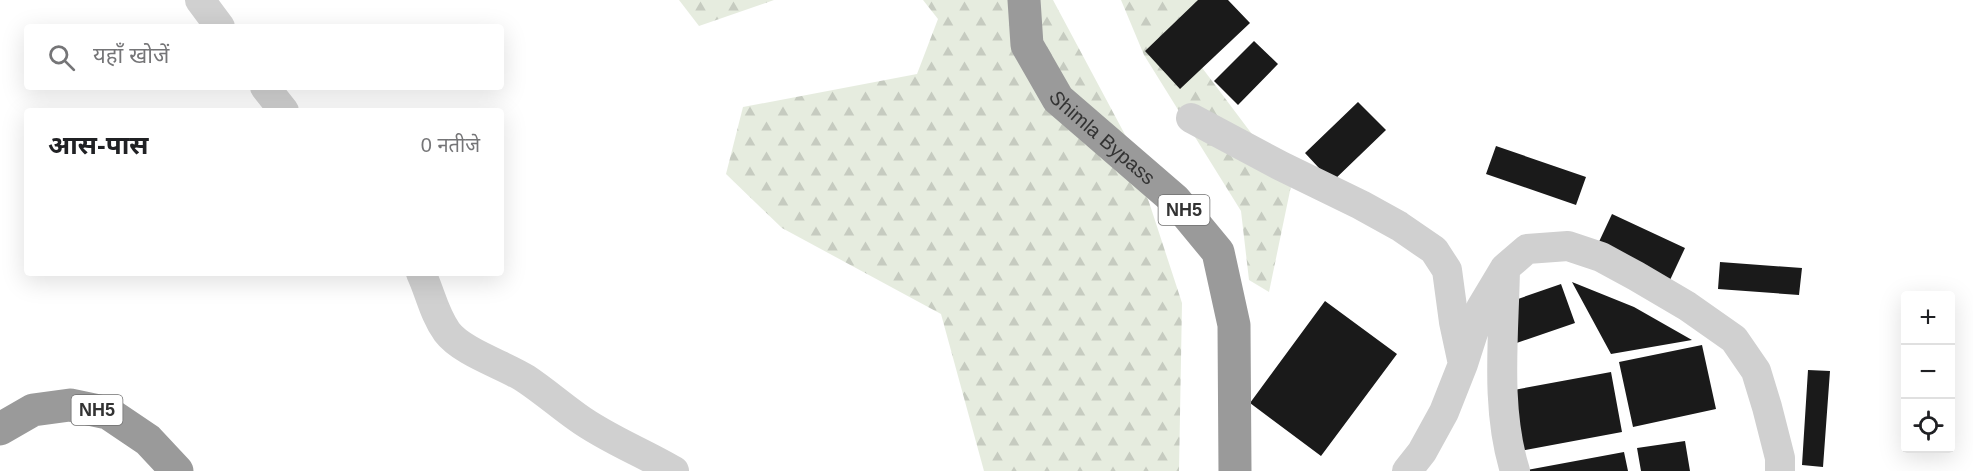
<!DOCTYPE html>
<html lang="hi">
<meta charset="utf-8">
<style>
body{margin:0;font-family:Helvetica,"Noto Sans Devanagari",sans-serif;background:#f2f2f2;color:#202124}
.controls{position:absolute;right:18px;bottom:18px;display:grid;overflow:hidden;border-radius:6px;box-shadow:0 6px 24px #0002}
.controls button{width:54px;height:54px;display:grid;place-items:center;padding:0;border:0;border-bottom:2px solid #e0e0e0;background:#fff;color:#202124;font:30px sans-serif}
.list{margin:0;padding:0;list-style:none}
h2{display:flex;justify-content:space-between;align-items:center;height:78px;margin:0;padding:0 24px;font-size:26px}
h2 small{font-size:20px;font-weight:400;color:#757577}
.icon{flex:none;width:33px;height:33px;fill:none;stroke:currentColor;stroke-width:2;stroke-linecap:round;stroke-linejoin:round}
.map{position:relative;flex:none;width:1973px;height:471px;overflow:hidden}
.search{position:absolute;background:#fff;box-shadow:0 6px 24px #0002;left:24px;top:24px;width:480px;height:66px;display:flex;align-items:center;gap:15px;box-sizing:border-box;padding:0 21px;border-radius:6px;color:#757577;font-size:22px}
.panel{position:absolute;background:#fff;box-shadow:0 6px 24px #0002;left:24px;top:108px;width:480px;height:168px;border-radius:6px}
.map>svg:first-child{display:block}
</style>
<div class="map">
<svg width="1973" height="471" viewBox="0 0 1973 471">
<defs>
<pattern id="forest-firs" width="22" height="20" patternUnits="userSpaceOnUse" patternTransform="scale(1.5)"><rect width="22" height="20" fill="#e6ecdf"/><path d="M5 1l3.5 6h-7zM16 11l3.5 6h-7z" fill="#c6cbc0"/></pattern>
</defs>
<rect width="100%" height="100%" fill="#fff"/>
<!-- forest -->
<path fill="url(#forest-firs)" d="M679,0H774L699,26Z
M923,0H1053L1130,144L1182,303L1179,471H984L941,314L782,228L726,174L743,107L917,74L938,19Z
M1121,0H1200V65L1291,186L1269,292L1249,280L1241,211L1144,55Z"/>
<!-- building -->
<path fill="#1a1a1a" d="M1198,0H1228L1250,23L1180,89L1145,51Z
M1254,41L1278,64L1238,105L1214,81Z
M1358,102L1386,130L1332,182L1305,153Z
M1496,146L1586,177L1576,205L1486,174Z
M1612,214L1685,248L1670,280L1597,246Z
M1720,262L1802,268L1799,295L1718,289Z
M1572,282L1634,307L1692,340L1611,354Z
M1561,284L1575,323L1502,348L1489,309Z
M1325,301L1397,354L1321,456L1250,403Z
M1702,345L1716,409L1633,427L1619,362Z
M1808,370L1830,371L1823,467L1802,465Z
M1611,372L1622,432L1504,454L1492,394Z
M1685,441L1690,471H1641L1637,448Z
M1624,452L1628,471H1528L1527,470Z"/>
<g fill="none" stroke-linecap="round" stroke-linejoin="round">
<!-- minor -->
<path stroke="#d0d0d0" stroke-width="30" d="M200,0L220,27
M265,87L284,111
M1191,118L1281,166L1361,205L1399,226L1434,250L1447,270L1454,322L1463,364
M1505,268C1504,335 1495,407 1515,471
M421,273C430,292 434,314 447,332C462,352 504,365 526,379C544,391 560,405 577,417C607,439 642,452 674,471
M1407,471L1422,452L1444,412L1463,364L1481,308L1505,268L1527,249L1568,246L1601,257L1636,276L1687,306L1734,339L1756,371L1767,407L1780,458V471"/>
<!-- highway -->
<g stroke="#9a9a9a" stroke-width="33">
<path id="s1" d="M1024,0L1027,45L1058,99L1175,200L1218,252L1234,325L1235,471"/>
<path d="M0,429L33,410L70,405L108,413L148,440L177,471"/>
</g>
</g>
<g text-anchor="middle" dominant-baseline="central" stroke-width="6" stroke-linejoin="round" paint-order="stroke">
<!-- shield labels -->
<g fill="#fff" stroke="#707070" stroke-width="1.5">
<rect x="1158.5" y="195" width="51" height="30" rx="4.5"/>
<rect x="71.5" y="395" width="51" height="30" rx="4.5"/>
</g>
<g font-size="18" font-weight="bold" fill="#333">
<text x="1184" y="210">NH5</text>
<text x="97" y="410">NH5</text>
</g>
<!-- street labels -->
<g font-size="20" fill="#333" stroke="#fff">
<text stroke="none"><textPath href="#s1" startOffset="166">Shimla Bypass</textPath></text>
</g>
</g>
</svg>
<div class="controls">
<button>+</button>
<button>−</button>
<button><svg class="icon" aria-label="locate" viewBox="0 0 24 24"><circle cx="12" cy="12" r="6"/><path d="M12 2v4M12 18v4M2 12h4M18 12h4"/></svg></button>
</div>
<div class="search"><svg class="icon" aria-label="search" viewBox="0 0 24 24"><circle cx="10" cy="10" r="6"/><path d="M15 15l6 6"/></svg>यहाँ खोजें</div>
<section class="panel">
<h2>आस-पास<small>0 नतीजे</small></h2>
<ul class="list">
</ul>
</section>
</div>
